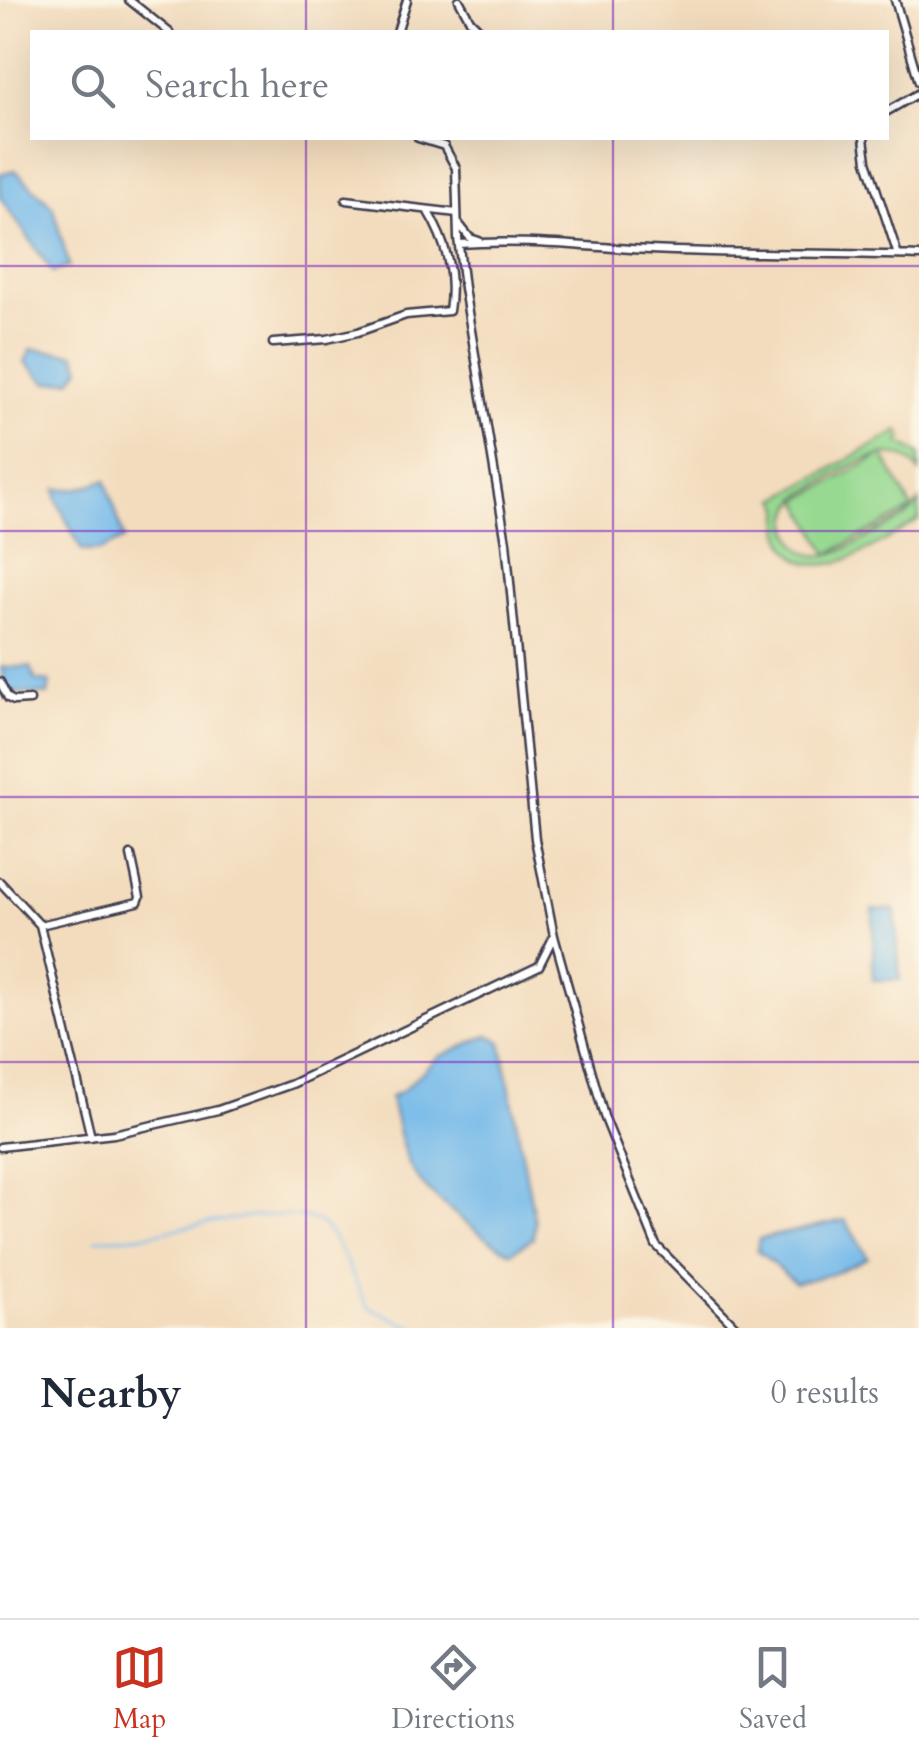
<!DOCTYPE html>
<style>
body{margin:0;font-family:Cardo,serif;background:#f6f6f7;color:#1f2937}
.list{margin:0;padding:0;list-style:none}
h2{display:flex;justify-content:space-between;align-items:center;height:130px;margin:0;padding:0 40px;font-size:42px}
h2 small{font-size:32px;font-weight:400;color:#747a83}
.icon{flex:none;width:55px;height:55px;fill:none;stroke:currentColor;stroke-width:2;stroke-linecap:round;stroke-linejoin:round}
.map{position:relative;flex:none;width:919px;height:1328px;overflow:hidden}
.search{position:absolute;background:#fff;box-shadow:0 10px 40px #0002;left:30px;right:30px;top:30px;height:110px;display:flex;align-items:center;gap:25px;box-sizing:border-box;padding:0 35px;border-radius:0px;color:#747a83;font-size:38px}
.sheet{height:290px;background:#fff}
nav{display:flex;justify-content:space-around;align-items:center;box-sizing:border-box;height:140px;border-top:2px solid #e0e1e3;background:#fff;font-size:28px;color:#747a83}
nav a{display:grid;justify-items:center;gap:5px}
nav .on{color:#c8321e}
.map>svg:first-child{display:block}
</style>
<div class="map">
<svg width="919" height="1328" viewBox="0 0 919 1328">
<rect width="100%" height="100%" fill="#fcf5e5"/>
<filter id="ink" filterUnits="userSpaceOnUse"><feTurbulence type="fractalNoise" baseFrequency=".01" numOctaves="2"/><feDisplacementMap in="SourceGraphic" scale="20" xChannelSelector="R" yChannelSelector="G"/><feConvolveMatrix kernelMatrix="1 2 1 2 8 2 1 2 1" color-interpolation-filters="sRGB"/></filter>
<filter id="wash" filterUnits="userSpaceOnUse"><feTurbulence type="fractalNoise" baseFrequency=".0048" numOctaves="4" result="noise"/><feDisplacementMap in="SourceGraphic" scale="40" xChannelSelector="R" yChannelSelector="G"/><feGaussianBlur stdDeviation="2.25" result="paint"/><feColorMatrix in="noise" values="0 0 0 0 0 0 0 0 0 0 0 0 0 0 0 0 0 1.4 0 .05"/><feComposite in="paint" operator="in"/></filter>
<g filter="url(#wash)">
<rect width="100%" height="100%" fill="#f3dcbd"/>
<!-- green -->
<path fill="#97d991" stroke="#5c7e66" stroke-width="2.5" d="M899,431L903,438L899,442L919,454V472C893,428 832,479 800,496C792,506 787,519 791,532C805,576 850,547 875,533C891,524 910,517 919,502V520C886,538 823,588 791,552C780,539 779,523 782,507L777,499Z
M883,454L912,509L828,554L799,500Z"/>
<!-- water -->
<path fill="#73b9ea" stroke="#4a6e92" stroke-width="2.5" d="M15,170L53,207L69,266L53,273L0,197V174Z
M31,349L75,354L81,368L71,380L47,383L25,362Z
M106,480L124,539L102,550L82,551L57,501L56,489H77Z
M1,667H31L35,680L50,682L48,695L6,692Z
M873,909L895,910L900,980H873Z
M489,1035L501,1041L535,1222L533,1238L512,1252C492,1244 476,1230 459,1217C402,1173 407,1162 390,1097L401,1092L438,1057Z
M845,1220L868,1258L832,1274L795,1283L757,1250L759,1239Z"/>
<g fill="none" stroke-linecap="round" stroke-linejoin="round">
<!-- stream -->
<path stroke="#73b9ea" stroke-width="2.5" d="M96,1240C112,1236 126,1239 142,1236C178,1229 297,1200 323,1226C342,1244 355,1284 368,1307L415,1328"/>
</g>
</g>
<g filter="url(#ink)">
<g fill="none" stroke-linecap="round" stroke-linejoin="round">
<defs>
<path id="minor" d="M129,0L169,32
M459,0L470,20L482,32
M895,0L919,82
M397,32L407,0
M886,112L919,93
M418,138L444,146L456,168L458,238L464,288L506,542L535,839L554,936L604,1116L656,1245L737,1328
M864,138L867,161L898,255
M346,200L457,213
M459,224L470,238L479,241
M459,244C523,239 586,247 650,250C740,254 829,253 919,256
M273,343L327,339L358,332L406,315L449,311C455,273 446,242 427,210
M0,682L8,698L14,701L30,700
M0,882L40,925L91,1137
M40,925L138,902L140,897L131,855
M0,1147L114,1134L218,1110L292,1084L539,966L554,936"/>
</defs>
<!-- minor casing -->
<use href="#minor" stroke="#413e4e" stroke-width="11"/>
<!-- minor -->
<use href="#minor" stroke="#fff" stroke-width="6"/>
</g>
</g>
<!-- grid -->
<path fill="none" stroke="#7b2cbf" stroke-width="2.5" stroke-opacity="0.55" d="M306,0V32M613,0V32M306,138V1328M613,138V1328M0,266H919M0,531H919M0,797H919M0,1062H919"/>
</svg>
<div class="search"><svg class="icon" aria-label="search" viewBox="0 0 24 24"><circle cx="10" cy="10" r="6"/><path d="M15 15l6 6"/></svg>Search here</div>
</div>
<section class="sheet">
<h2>Nearby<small>0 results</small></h2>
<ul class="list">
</ul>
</section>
<nav>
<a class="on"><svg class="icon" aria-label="map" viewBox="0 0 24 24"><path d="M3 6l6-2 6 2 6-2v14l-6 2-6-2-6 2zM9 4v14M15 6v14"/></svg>Map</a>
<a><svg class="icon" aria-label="directions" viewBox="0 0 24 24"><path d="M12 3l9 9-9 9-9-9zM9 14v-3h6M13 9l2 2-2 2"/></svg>Directions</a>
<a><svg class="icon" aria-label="saved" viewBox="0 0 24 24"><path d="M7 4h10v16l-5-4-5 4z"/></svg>Saved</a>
</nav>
